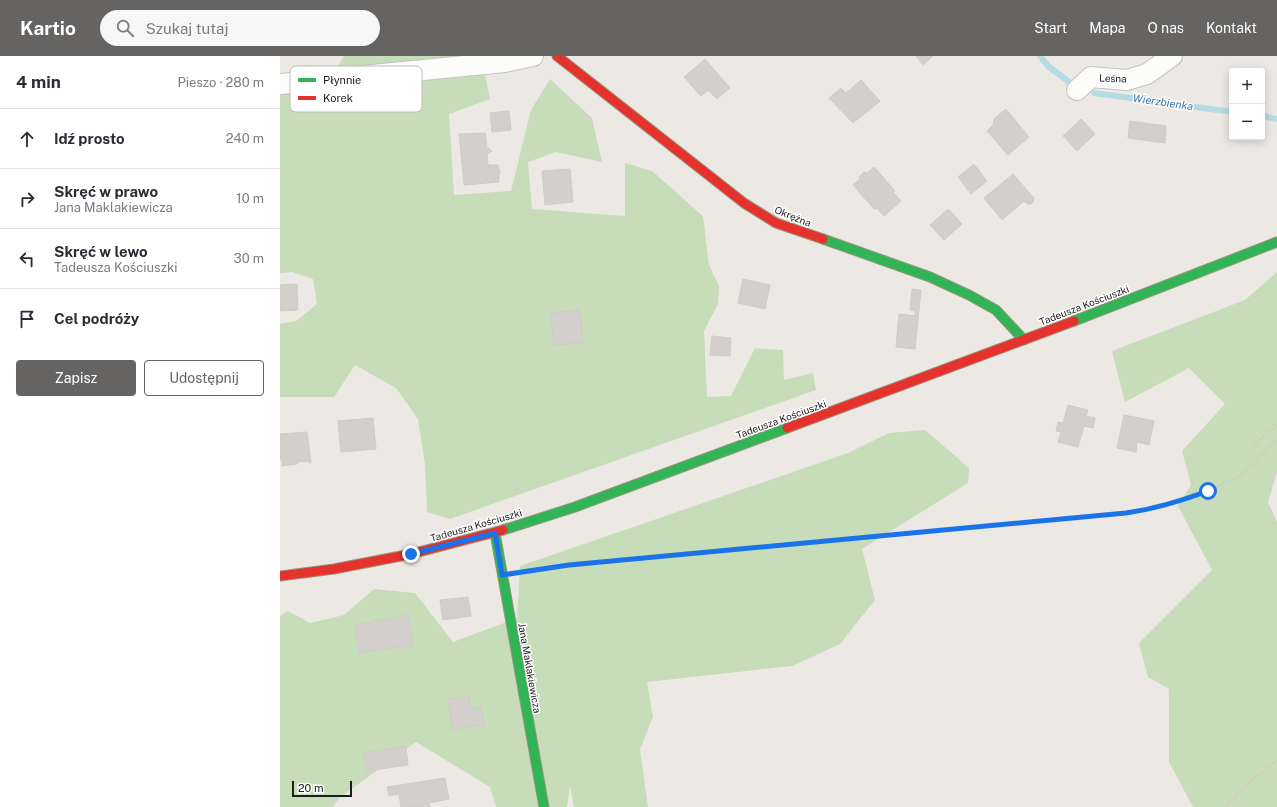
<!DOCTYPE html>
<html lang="pl">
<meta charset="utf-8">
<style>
body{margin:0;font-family:"Public Sans",sans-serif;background:#f7f7f7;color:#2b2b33}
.controls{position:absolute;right:12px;top:12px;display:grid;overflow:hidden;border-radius:4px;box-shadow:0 2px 10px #0003}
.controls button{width:36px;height:36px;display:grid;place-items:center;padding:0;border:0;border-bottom:1px solid #e1e1e2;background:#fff;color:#2b2b33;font:20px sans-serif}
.scale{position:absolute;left:12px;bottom:10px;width:60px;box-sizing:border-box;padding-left:4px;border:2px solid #1d1d1d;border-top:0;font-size:11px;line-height:14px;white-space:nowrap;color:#1d1d1d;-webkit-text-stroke:3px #fff;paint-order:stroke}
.stop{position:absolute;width:12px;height:12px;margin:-9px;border:3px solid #1a73e8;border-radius:50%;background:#fff}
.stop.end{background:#1a73e8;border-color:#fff;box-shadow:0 1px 4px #0008}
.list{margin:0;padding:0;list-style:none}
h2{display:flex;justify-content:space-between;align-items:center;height:52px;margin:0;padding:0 16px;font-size:17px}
h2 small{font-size:13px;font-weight:400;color:#7c7c81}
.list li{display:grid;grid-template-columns:26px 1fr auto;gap:12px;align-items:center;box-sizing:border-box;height:60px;padding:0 16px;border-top:1px solid #e1e1e2}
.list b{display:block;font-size:15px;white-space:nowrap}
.list p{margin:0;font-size:13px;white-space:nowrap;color:#7c7c81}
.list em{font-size:13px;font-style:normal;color:#7c7c81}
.actions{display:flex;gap:8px;padding:12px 16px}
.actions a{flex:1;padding:9px 0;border:1px solid #656463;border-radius:4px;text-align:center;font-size:14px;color:#656463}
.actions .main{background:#656463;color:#fff}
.icon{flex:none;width:22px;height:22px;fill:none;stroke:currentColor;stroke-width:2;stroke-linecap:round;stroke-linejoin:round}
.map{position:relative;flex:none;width:997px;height:751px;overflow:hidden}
header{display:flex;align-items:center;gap:24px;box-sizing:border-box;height:56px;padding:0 20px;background:#656463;color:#fff}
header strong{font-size:19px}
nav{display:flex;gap:22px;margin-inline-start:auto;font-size:14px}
.search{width:280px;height:36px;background:#f7f7f7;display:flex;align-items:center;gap:10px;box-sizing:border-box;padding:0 14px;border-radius:22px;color:#7c7c81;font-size:15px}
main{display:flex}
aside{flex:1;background:#fff}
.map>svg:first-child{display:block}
</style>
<header>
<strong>Kartio</strong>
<div class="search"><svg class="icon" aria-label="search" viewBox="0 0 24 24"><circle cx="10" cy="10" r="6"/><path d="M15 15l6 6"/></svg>Szukaj tutaj</div>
<nav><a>Start</a><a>Mapa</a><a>O nas</a><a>Kontakt</a></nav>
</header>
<main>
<aside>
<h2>4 min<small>Pieszo · 280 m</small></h2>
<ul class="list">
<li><svg class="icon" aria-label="ahead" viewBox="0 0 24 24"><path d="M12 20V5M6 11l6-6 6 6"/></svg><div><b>Idź prosto</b></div><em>240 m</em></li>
<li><svg class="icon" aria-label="right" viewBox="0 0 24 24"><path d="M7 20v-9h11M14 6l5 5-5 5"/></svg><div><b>Skręć w prawo</b><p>Jana Maklakiewicza</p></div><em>10 m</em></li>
<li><svg class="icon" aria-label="left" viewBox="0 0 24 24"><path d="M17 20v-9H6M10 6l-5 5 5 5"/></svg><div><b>Skręć w lewo</b><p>Tadeusza Kościuszki</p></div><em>30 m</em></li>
<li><svg class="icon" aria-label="arrive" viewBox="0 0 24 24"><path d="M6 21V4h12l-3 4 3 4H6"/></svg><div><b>Cel podróży</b></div></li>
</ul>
<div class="actions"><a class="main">Zapisz</a><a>Udostępnij</a></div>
</aside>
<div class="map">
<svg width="997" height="751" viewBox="0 0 997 751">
<rect width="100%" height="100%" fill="#ece9e5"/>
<!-- forest -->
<path fill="#c7dcb8" d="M64,0H201L210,43L169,58L174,139L231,135L251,54L270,23L312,62L322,106L276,96L248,106L252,153L345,160V107L372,115L423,160L429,209L439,230L438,248L424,275L427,341L451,340L475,292L503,294L504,324L533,317L536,334L170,463L147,456L145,408L138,363L116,332L75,309L54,341H0V268L16,265L37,248L33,223L12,216L0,217V38L45,33Z
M997,216V416L988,446L997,466V751H913L889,706V633L868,621L859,587L932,514L898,450L911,429L902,395L945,348L909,312L845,346L832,295L965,244Z
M645,374L689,412L688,427L582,493L595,544L560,588L512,610L367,626L373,661L360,693L368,751H294L290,730L287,751H216L210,731L136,686L59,742L53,751H0V560L8,555L30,567L64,559L94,533L135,537L173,586L237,562L240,510L568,397L609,377Z"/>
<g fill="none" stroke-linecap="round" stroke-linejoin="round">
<!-- stream -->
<path stroke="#b6dbe2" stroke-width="6" d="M760,0L769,11L788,25
M814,37L952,56
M982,60L997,63"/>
</g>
<!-- building -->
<path fill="#d3cfcc" stroke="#cfcbc6" d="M636,0H653L643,9Z
M425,3L450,32L437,43L428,34L421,40L404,21Z
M581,24L600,45L573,67L549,42L561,32L566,37Z
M726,53L749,81L728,99L707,75L713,69L714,63Z
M229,55L231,74L212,76L210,57Z
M801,63L815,78L797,95L783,80Z
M850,65L886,70L885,87L848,82Z
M205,77L207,91L212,95L207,98L208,109H218L220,117L219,120V126L184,129L179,78Z
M694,108L707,125L691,138L678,121Z
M594,111L615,135L613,136L621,145L604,160L597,152L594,153L573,129L580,123L579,121L584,116L587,117Z
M290,113L293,146L265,149L262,115Z
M733,118L754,142L753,146L751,148H747L744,145L722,164L704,142Z
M668,153L682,168L664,184L650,169Z
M463,223L490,229L485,253L458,247Z
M17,228L18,254L0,255V229Z
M632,233L641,234L635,293L616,291L619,258L635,260V255L630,254Z
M300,254L303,287L274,289L270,257Z
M432,280L451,282L450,300L430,299Z
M788,349L808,354L806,360L815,362L813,372L804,370L798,391L778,386L781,376L776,375L778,366L783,367Z
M844,359L874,365L869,389L857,386L856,396L837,392Z
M93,362L96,393L61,396L58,365Z
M27,376L31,407H29V405L17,406V408L2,410V403H0V378Z
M188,541L191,560L163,564L160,544Z
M125,559H128L133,589L79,597L75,568L76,567L78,570H79L84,566L89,568L93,565L95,564L99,566L100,564L105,562L111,564L116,561L120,563Z
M189,640L191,653L201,651L204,669L172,673L168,643Z
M126,690L128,709L87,715L84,697Z
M165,722L169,743L149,747L150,751H121L119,738L109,740L107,731Z"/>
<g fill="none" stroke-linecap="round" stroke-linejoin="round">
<defs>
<path id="street" d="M0,28L225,6L253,0
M797,34L811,21L847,24L867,18L892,0"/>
<path id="fast" d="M543,183L650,221L689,239L716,254L744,284
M794,265L997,186
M223,474L295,451L507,372
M215,477L264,751"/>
<path id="jam" d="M277,0L464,147L496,167L543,183
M507,372L794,265
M0,520L54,513L131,498L223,474"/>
</defs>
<!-- street casing -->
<use href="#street" stroke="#c4c3c1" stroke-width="22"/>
<!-- fast casing -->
<use href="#fast" stroke="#96967c" stroke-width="11"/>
<!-- jam casing -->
<use href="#jam" stroke="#96967c" stroke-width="11"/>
<!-- path -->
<path stroke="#d7c7c4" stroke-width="2.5" stroke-dasharray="2 2" stroke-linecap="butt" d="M972,393L983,381L997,369
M242,516L289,509L846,457C879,452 910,443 940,429C946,426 954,424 959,420C974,410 984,395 997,384
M946,751L963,732L997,704"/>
<!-- street -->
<use href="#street" stroke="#fcfcfb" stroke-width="20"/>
<!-- fast -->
<use href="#fast" stroke="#30b455" stroke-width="9"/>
<!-- jam -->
<use href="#jam" stroke="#e5322d" stroke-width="9"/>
</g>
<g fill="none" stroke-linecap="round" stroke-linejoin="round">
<!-- route -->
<path stroke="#1a73e8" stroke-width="5" d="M131,498L215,477L222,519L289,509L846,457C874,453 901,445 928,435"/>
</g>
<g text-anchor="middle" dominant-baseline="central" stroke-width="3" stroke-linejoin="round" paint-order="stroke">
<!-- street labels -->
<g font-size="10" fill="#1d1d1d" stroke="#fff">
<text transform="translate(833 22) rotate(2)">Leśna</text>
<text transform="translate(513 160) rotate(22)">Okrężna</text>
<text transform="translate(804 249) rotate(-21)">Tadeusza Kościuszki</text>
<text transform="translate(501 363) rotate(-20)">Tadeusza Kościuszki</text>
<text transform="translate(196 469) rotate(-16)">Tadeusza Kościuszki</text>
<text transform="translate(250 612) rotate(80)">Jana Maklakiewicza</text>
</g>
<!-- water labels -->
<g font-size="11" font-style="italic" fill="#407bad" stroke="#fff">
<text transform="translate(883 46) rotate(8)">Wierzbienka</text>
</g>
</g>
<!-- legend -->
<rect x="10" y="10" width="132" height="46" rx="6" fill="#fff" stroke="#bbb" stroke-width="1"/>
<rect x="18" y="22" width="18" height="4" fill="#30b455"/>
<rect x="18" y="40" width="18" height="4" fill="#e5322d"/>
<g font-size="11" fill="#1d1d1d">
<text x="43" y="28">Płynnie</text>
<text x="43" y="46">Korek</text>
</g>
</svg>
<div class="controls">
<button>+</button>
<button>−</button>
</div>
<div class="scale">20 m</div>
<div class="stop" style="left:928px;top:435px"></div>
<div class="stop end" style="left:131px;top:498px"></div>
</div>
</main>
